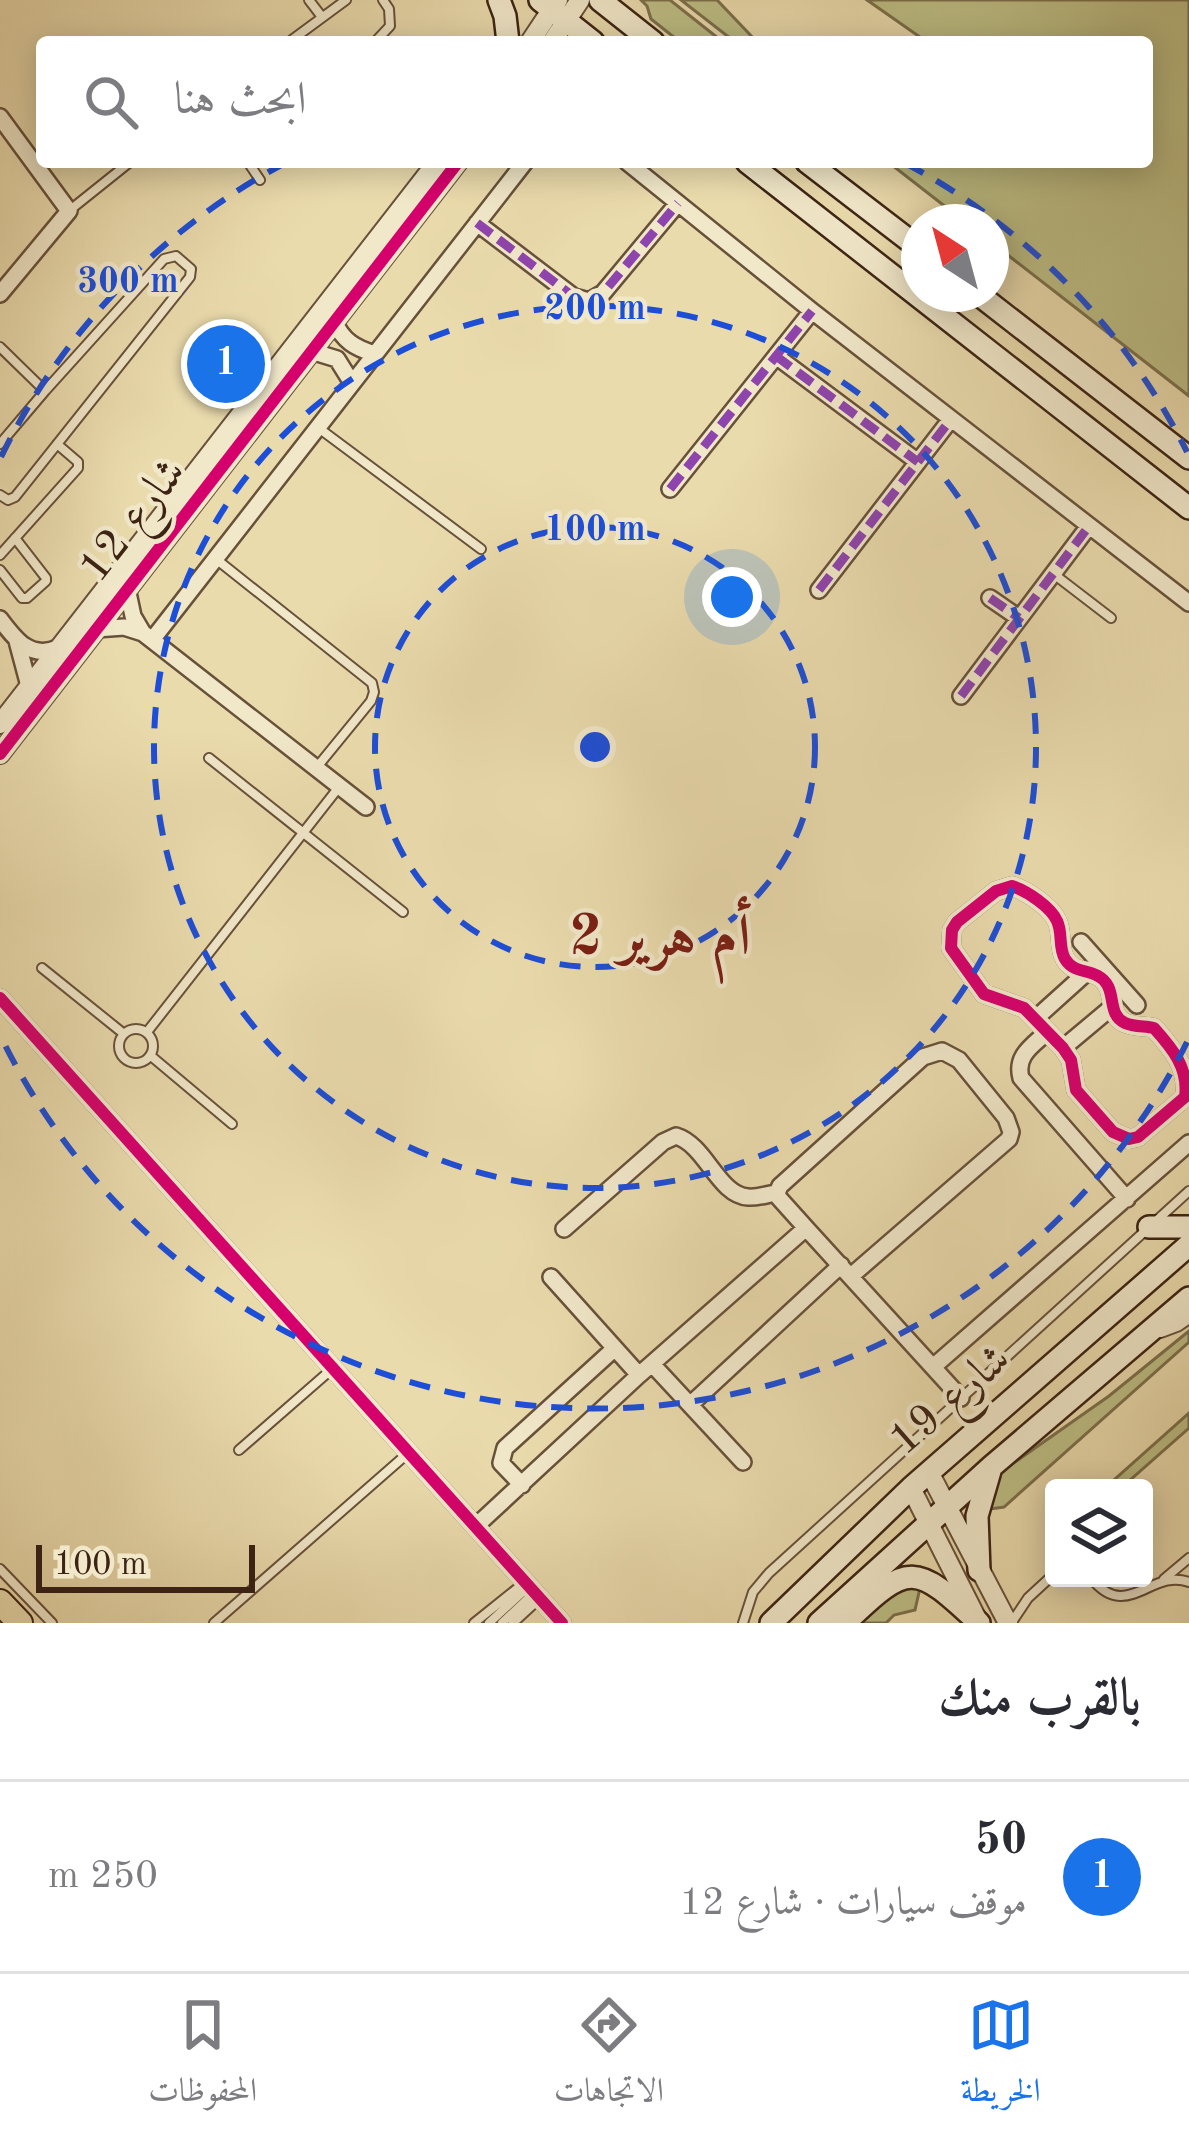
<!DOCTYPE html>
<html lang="ar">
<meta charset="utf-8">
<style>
body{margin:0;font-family:"Old Standard TT",Amiri,serif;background:#f2f2f3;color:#2b2b33;direction:rtl}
.controls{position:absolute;right:36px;bottom:36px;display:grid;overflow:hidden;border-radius:12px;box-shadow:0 6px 30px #0003}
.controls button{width:108px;height:108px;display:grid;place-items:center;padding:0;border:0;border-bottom:3px solid #e1e1e2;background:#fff;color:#2b2b33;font:60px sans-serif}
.compass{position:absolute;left:901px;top:204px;width:108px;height:108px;border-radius:50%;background:#fff;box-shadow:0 6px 30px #0003;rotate:324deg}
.scale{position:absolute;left:36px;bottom:30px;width:219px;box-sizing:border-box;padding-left:12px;border:6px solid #3c2314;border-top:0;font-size:33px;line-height:42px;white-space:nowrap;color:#3c2314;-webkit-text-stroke:9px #f1e8ca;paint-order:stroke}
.you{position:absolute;left:732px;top:597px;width:42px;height:42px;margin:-30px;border:9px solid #fff;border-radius:50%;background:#1a73e8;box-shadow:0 0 0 18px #1a73e833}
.badge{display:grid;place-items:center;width:78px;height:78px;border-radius:50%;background:#1a73e8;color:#fff;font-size:39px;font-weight:700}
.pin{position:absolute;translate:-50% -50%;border:6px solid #fff;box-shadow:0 3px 12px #0006}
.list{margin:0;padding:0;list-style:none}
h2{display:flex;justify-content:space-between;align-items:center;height:156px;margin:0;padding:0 48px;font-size:51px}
h2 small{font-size:39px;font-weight:400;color:#7c7c81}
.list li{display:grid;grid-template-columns:78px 1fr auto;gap:36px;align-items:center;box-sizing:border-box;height:192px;padding:0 48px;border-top:3px solid #e1e1e2}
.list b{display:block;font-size:45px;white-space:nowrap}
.list p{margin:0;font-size:39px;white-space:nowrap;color:#7c7c81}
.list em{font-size:39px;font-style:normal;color:#7c7c81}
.icon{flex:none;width:66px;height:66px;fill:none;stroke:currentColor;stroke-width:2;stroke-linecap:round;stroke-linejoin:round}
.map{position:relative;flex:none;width:1189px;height:1623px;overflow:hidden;direction:ltr}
.search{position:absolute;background:#fff;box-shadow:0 6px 30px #0003;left:36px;right:36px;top:36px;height:132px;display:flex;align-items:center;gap:30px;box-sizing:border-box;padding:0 42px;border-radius:12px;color:#7c7c81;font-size:45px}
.sheet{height:348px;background:#fff}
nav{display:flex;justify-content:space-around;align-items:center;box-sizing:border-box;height:168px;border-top:3px solid #e1e1e2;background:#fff;font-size:33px;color:#7c7c81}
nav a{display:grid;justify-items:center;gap:6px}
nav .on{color:#1a73e8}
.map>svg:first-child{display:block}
</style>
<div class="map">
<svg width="1189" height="1623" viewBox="0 0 1189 1623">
<rect width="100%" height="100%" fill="#eadbad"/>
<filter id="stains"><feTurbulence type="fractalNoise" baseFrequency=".00167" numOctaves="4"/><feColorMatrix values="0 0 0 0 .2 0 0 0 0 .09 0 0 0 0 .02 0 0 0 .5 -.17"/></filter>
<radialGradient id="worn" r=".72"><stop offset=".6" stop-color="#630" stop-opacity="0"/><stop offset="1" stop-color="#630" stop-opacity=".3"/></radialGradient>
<!-- green -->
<path fill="#bdbe85" stroke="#7c704c" stroke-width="3" d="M641,0H670L723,42H680L651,19L647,6Z
M681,0H717L757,42H735Z
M867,0H1189V396L991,242V222H965L888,162H1147V42H927Z
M1189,1331V1342L1004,1507L983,1510L991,1485L1001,1472L1109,1396Z
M1189,1413V1428L1121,1488H1105Z
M905,1587L920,1588L915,1610L894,1615L886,1623H850Z"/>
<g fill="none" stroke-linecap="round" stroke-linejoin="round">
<defs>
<path id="service" d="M309,0L322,17
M289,42L346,0
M375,42L390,26L389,9L383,0
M248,162L260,180
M70,210L130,162
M0,347L45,391L164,259L176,256L191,269L190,277L15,497L8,500L0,495
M320,429L481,549
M0,444L45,391
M0,555L78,468V462L57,444
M216,559L372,683L374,692L371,701L317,767
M0,570L22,598H27L46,581V578L15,538
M1055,575L1111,618
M209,758L403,912
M42,968L124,1034
M119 1046a17 17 0 1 1 34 0a17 17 0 1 1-34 0Z
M147,1032L339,787
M151,1056L232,1124
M239,1450L332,1369
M0,1569L52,1623
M1091,1578C1127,1623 1151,1568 1189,1582
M1164,1579L1189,1558
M1012,1622L1028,1598L1054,1574
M214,1623L407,1454
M474,1623L524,1583
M489,1623L528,1587
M502,1623L534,1593
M513,1623L539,1599
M743,1623L753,1592L769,1573L1189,1191"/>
<path id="minor" d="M0,117L69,211L0,294
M627,162L812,311L1189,603
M477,223L574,297L589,301L603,293L678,203
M334,321C343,341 355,348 375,354
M311,351L337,359L352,383
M776,356L918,462
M670,489L812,311
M127,588L133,616L143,633L366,807
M819,590L951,419
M990,598L1019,618
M0,619C15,639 30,660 58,648
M96,629L124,627L143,633
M152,640L525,162
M17,641L29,686
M961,696L1089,526
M1012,886C1027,891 1051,907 1057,921C1063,933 1058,947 1065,959C1074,973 1086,969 1098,976C1119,987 1105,1014 1125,1023C1134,1027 1145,1026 1154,1028C1172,1048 1189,1068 1185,1097L1138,1137L1129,1139L1113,1132L1076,1090L1071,1060L1063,1048L1024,1008L984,994L951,948L952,930L957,922L996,891Z
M1081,942L1137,1005
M0,998L562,1623
M1035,1019L1086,973
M1046,1033C1032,1046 1015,1056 1021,1078L1127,1199
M1063,1048L1112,1007
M806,1228L779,1198L777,1193L780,1186L923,1057L942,1051L959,1060L1006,1118L1011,1132L1009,1139L851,1276
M564,1229L663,1142L676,1136C706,1145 718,1195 748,1197C757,1198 768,1194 777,1193
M551,1277L639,1375
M652,1364L743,1462
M933,1367L1189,1143
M691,1404L841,1265
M522,1485L501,1463L505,1448L614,1349
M476,1526L639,1375L806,1228L961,1398"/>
<path id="tertiary" d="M530,42L558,0
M552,42L580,0
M0,724L437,162
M0,754L458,162
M1160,1328L1176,1322L1189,1313
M929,1472L1008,1623
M911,1488L977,1619"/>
<path id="secondary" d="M499,0L505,16L508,42
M540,0L593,42
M600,0L653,42
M747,162L1189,508
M807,162L919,248
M978,294L1189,458
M1149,1227H1189
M979,1570L977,1516L990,1471
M771,1623L911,1488L1189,1245
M819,1623L991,1467L1189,1298
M845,1623C909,1561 915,1563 979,1623"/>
<path id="primary" d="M0,1602L20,1623"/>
</defs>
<!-- service casing -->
<use href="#service" stroke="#68513a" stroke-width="12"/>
<!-- minor casing -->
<use href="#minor" stroke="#68513a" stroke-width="20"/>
<!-- tertiary casing -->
<use href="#tertiary" stroke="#68513a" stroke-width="22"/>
<!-- secondary casing -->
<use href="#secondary" stroke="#3c2314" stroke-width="26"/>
<!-- primary casing -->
<use href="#primary" stroke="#3c2314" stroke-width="28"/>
<!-- service -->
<use href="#service" stroke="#f1e8ca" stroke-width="8"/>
<!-- minor -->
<use href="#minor" stroke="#f1e8ca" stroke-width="15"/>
<!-- tertiary -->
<use href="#tertiary" stroke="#f1e8ca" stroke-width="18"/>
<!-- secondary -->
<use href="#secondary" stroke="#f1e8ca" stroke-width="21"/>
<!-- primary -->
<use href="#primary" stroke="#eadbad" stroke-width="24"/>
<!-- quiet -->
<path stroke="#8e44ad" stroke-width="9" stroke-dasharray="18 9" stroke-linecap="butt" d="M477,223L574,297L589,301L603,293L678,203
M776,356L918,462
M670,489L812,311
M819,590L951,419
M990,598L1019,618
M961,696L1089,526"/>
<defs>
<path id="cycleway" d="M0,754L458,162
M1012,886C1027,891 1051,907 1057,921C1063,933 1058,947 1065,959C1074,973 1086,969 1098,976C1119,987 1105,1014 1125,1023C1134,1027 1145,1026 1154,1028C1172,1048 1189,1068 1185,1097L1138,1137L1129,1139L1113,1132L1076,1090L1071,1060L1063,1048L1024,1008L984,994L951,948L952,930L957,922L996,891Z
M0,998L562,1623"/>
</defs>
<!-- cycleway casing -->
<use href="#cycleway" stroke="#f1e8ca" stroke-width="20"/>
<!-- cycleway -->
<use href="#cycleway" stroke="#d6006c" stroke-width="12"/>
</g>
<!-- distance rings -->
<g fill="none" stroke="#1d4ed8" stroke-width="6" stroke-dasharray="21 15">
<circle cx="595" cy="747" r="220"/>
<circle cx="595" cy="747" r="441"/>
<path d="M1187 1042A661 661 0 0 1 1 1037M1 457A661 661 0 0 1 285 163M905 163A661 661 0 0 1 1187 452"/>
</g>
<g text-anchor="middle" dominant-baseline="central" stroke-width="9" stroke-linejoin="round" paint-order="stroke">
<!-- street labels -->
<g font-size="45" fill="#3c2314" stroke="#f1e8ca">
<text transform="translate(134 521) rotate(-52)">شارع 12</text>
<text transform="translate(951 1401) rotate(-41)">شارع 19</text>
</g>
<!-- district labels -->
<g font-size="57" font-weight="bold" fill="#7a1f14" stroke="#f1e8ca">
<text x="660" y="939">أم هرير 2</text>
</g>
</g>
<circle cx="595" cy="747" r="18" fill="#1d4ed8" stroke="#f1e8ca" stroke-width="6"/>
<g font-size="36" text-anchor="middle" font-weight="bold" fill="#1d4ed8" stroke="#f1e8ca" stroke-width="9" stroke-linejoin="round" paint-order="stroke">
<text x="128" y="292">300 m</text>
<text x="595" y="319">200 m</text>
<text x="595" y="540">100 m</text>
</g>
<rect width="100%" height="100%" filter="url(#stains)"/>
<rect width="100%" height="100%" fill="url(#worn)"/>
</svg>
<div class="controls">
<button><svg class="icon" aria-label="layers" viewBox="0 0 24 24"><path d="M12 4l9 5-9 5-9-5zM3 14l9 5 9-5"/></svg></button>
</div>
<svg class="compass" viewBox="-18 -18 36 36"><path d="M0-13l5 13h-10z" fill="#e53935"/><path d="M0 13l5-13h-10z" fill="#7c7c81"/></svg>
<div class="scale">100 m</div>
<div class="you"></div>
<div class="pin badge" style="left:226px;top:364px">1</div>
<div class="search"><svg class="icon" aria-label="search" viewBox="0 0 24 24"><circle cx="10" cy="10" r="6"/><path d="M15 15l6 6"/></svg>ابحث هنا</div>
</div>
<section class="sheet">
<h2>بالقرب منك<small></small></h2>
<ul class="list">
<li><span class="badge">1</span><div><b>50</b><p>موقف سيارات · شارع 12</p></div><em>250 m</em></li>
</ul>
</section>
<nav>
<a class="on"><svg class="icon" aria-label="map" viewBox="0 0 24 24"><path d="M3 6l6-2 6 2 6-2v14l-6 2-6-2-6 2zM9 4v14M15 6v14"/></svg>الخريطة</a>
<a><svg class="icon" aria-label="directions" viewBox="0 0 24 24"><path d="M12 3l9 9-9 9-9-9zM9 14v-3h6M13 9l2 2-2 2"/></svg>الاتجاهات</a>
<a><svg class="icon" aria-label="saved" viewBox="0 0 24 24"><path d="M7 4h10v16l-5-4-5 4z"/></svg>المحفوظات</a>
</nav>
